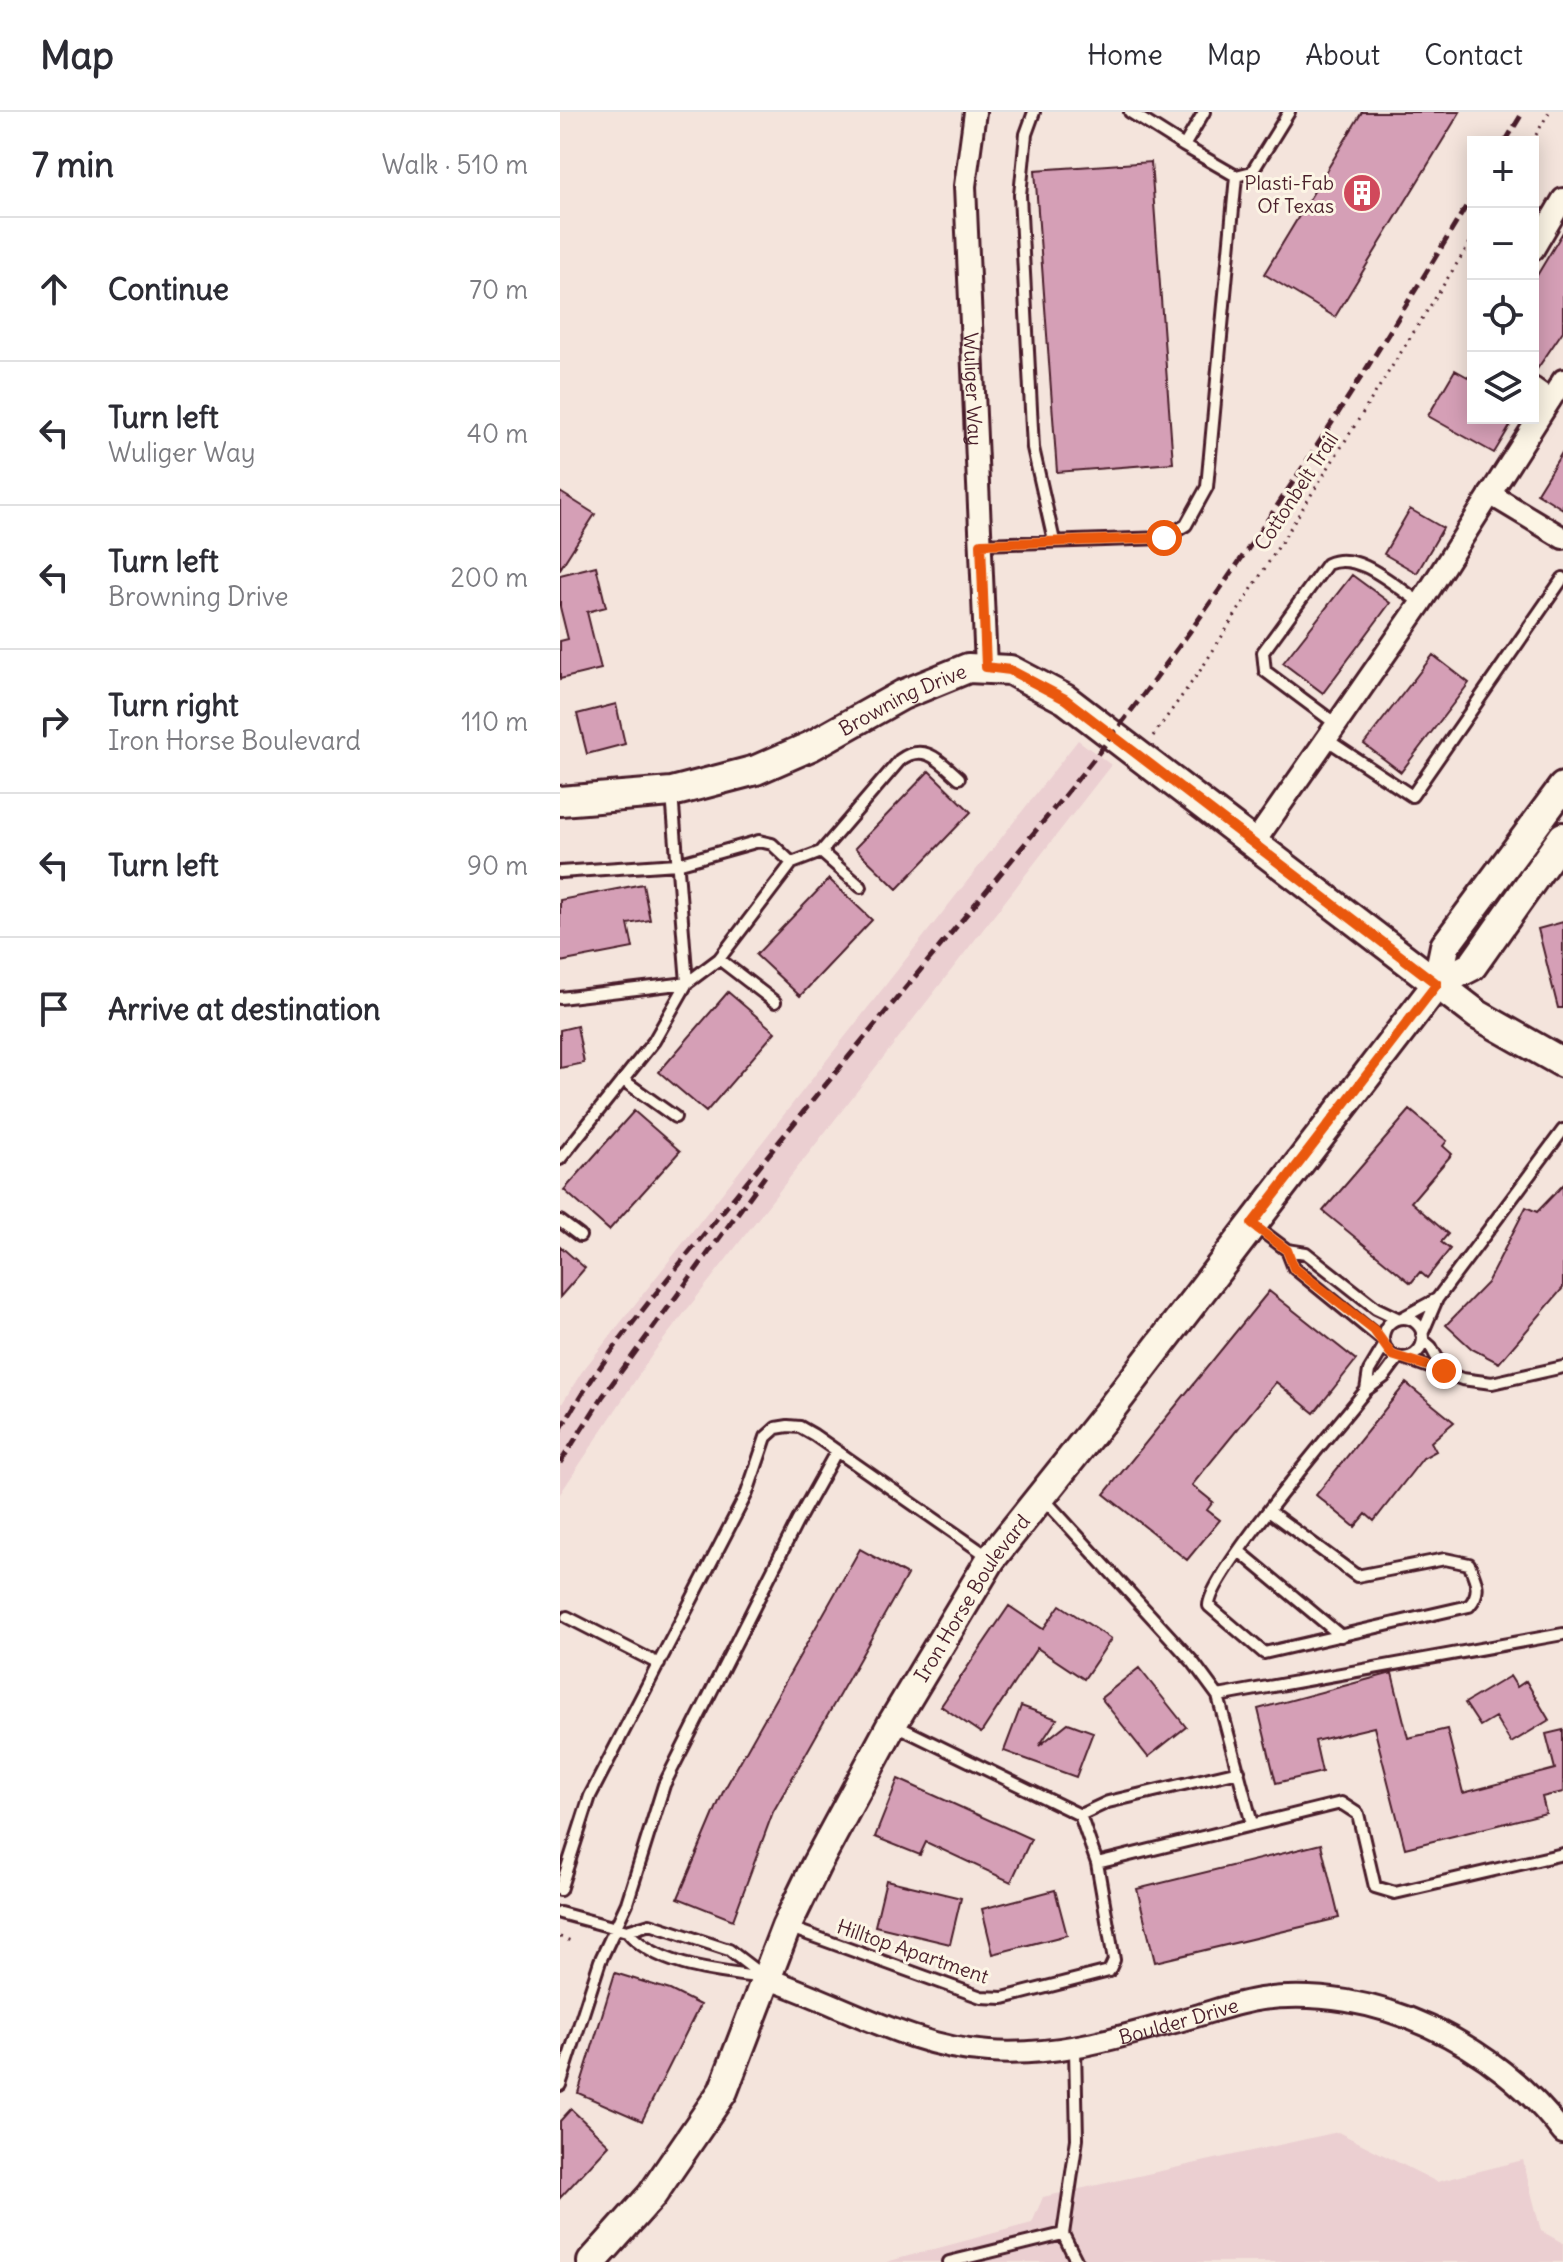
<!DOCTYPE html>
<meta charset="utf-8">
<style>
body{margin:0;font-family:Delius,sans-serif;background:#f7f7f7;color:#2b2b33}
.controls{position:absolute;right:24px;top:24px;display:grid;overflow:hidden;border-radius:0px;box-shadow:0 4px 20px #0003}
.controls button{width:72px;height:72px;display:grid;place-items:center;padding:0;border:0;border-bottom:2px solid #e1e1e2;background:#fff;color:#2b2b33;font:40px sans-serif}
.stop{position:absolute;width:24px;height:24px;margin:-18px;border:6px solid #ea580c;border-radius:50%;background:#fff}
.stop.end{background:#ea580c;border-color:#fff;box-shadow:0 2px 8px #0008}
.list{margin:0;padding:0;list-style:none}
h2{display:flex;justify-content:space-between;align-items:center;height:104px;margin:0;padding:0 32px;font-size:34px}
h2 small{font-size:26px;font-weight:400;color:#7c7c81}
.list li{display:grid;grid-template-columns:52px 1fr auto;gap:24px;align-items:center;box-sizing:border-box;height:144px;padding:0 32px;border-top:2px solid #e1e1e2}
.list b{display:block;font-size:30px;white-space:nowrap}
.list p{margin:0;font-size:26px;white-space:nowrap;color:#7c7c81}
.list em{font-size:26px;font-style:normal;color:#7c7c81}
.icon{flex:none;width:44px;height:44px;fill:none;stroke:currentColor;stroke-width:2;stroke-linecap:round;stroke-linejoin:round}
.map{position:relative;flex:none;width:1003px;height:2150px;overflow:hidden}
header{display:flex;align-items:center;gap:48px;box-sizing:border-box;height:112px;padding:0 40px;background:#fff;border-bottom:2px solid #e1e1e2}
header strong{font-size:38px}
nav{display:flex;gap:44px;margin-inline-start:auto;font-size:28px}
main{display:flex}
aside{flex:1;background:#fff}
.map>svg:first-child{display:block}
</style>
<header>
<strong>Map</strong>
<nav><a>Home</a><a>Map</a><a>About</a><a>Contact</a></nav>
</header>
<main>
<aside>
<h2>7 min<small>Walk · 510 m</small></h2>
<ul class="list">
<li><svg class="icon" aria-label="ahead" viewBox="0 0 24 24"><path d="M12 20V5M6 11l6-6 6 6"/></svg><div><b>Continue</b></div><em>70 m</em></li>
<li><svg class="icon" aria-label="left" viewBox="0 0 24 24"><path d="M17 20v-9H6M10 6l-5 5 5 5"/></svg><div><b>Turn left</b><p>Wuliger Way</p></div><em>40 m</em></li>
<li><svg class="icon" aria-label="left" viewBox="0 0 24 24"><path d="M17 20v-9H6M10 6l-5 5 5 5"/></svg><div><b>Turn left</b><p>Browning Drive</p></div><em>200 m</em></li>
<li><svg class="icon" aria-label="right" viewBox="0 0 24 24"><path d="M7 20v-9h11M14 6l5 5-5 5"/></svg><div><b>Turn right</b><p>Iron Horse Boulevard</p></div><em>110 m</em></li>
<li><svg class="icon" aria-label="left" viewBox="0 0 24 24"><path d="M17 20v-9H6M10 6l-5 5 5 5"/></svg><div><b>Turn left</b></div><em>90 m</em></li>
<li><svg class="icon" aria-label="arrive" viewBox="0 0 24 24"><path d="M6 21V4h12l-3 4 3 4H6"/></svg><div><b>Arrive at destination</b></div></li>
</ul>
</aside>
<div class="map">
<svg width="1003" height="2150" viewBox="0 0 1003 2150">
<rect width="100%" height="100%" fill="#f4e4dc"/>
<filter id="ink" filterUnits="userSpaceOnUse"><feTurbulence type="fractalNoise" baseFrequency=".0125" numOctaves="2"/><feDisplacementMap in="SourceGraphic" scale="16" xChannelSelector="R" yChannelSelector="G"/><feConvolveMatrix kernelMatrix="1 2 1 2 8 2 1 2 1" color-interpolation-filters="sRGB"/></filter>
<g filter="url(#ink)">
<!-- built -->
<path fill="#ebcfd1" d="M518,628L551,653L94,1240L0,1382V1295L21,1261Z
M778,2020L877,2070L963,2048L981,2119L1003,2131V2150H326L472,2111L483,2085Z"/>
<!-- building -->
<path fill="#d59fb6" stroke="#4a1f2b" stroke-width="2" d="M802,0H900L775,205L704,162Z
M591,50L613,351L497,360L475,58Z
M1003,120V219L973,263V170Z
M895,258L913,268V306H955L934,341L868,304Z
M1003,339V397L977,381Z
M0,380L35,402L0,457Z
M850,397L883,416L857,461L824,442Z
M36,454L46,495L27,500L41,557L0,567V529L8,527L0,495V463Z
M792,463L830,491L763,581L723,551Z
M873,543L909,571L841,660L804,632Z
M56,592L65,632L27,642L17,602Z
M369,659L411,700L337,777L295,736Z
M269,767L312,808L240,884L196,843Z
M83,772L90,808L68,812L73,836L0,850V788Z
M1003,810V896H998L978,817Z
M168,880L215,920L146,1000L99,960Z
M17,914L24,951L0,956V918Z
M850,998L887,1029L883,1034L892,1042L851,1090L888,1122L881,1130L890,1137L867,1166L860,1160L851,1171L763,1099Z
M74,999L120,1039L49,1118L4,1078Z
M1003,1073V1176L939,1251L912,1237L886,1213L927,1171L966,1095L977,1100Z
M0,1134L25,1156L0,1185Z
M709,1179L796,1248L754,1301L716,1270L632,1373L653,1390L647,1398L660,1408L627,1448L544,1382Z
M846,1271L894,1310L871,1330L876,1339L863,1346L814,1409L806,1402L795,1415L756,1383Z
M300,1437L347,1463L213,1700L173,1808L118,1786L163,1680Z
M500,1493L551,1527L524,1567L477,1536L421,1621L381,1594L449,1494L483,1517Z
M579,1556L626,1615L588,1645L541,1586Z
M832,1561L848,1626L887,1617L903,1681L995,1657L986,1622L1003,1618V1680L982,1685L986,1701L845,1736L814,1615L755,1629L762,1660L716,1671L698,1597Z
M950,1564L957,1575L966,1569L989,1608L951,1631L935,1605L920,1614L905,1591Z
M461,1594L497,1607L479,1634L508,1611L533,1620L516,1665L444,1639Z
M338,1667L471,1727L451,1770L366,1730L360,1743L315,1725Z
M761,1732L779,1806L595,1850L577,1777Z
M326,1768L401,1786L390,1832L315,1814Z
M495,1778L507,1823L433,1842L422,1797Z
M55,1861L110,1878L140,1893L82,2009L18,1981Z
M11,1997L49,2033L0,2086V2009Z"/>
<g fill="none" stroke-linecap="round" stroke-linejoin="round">
<defs>
<path id="lane" d="M474,0L466,22L460,83L473,336L494,429
M570,0L624,34L644,0
M624,34L676,64L692,60L729,0
M421,432L604,426L626,413L647,375L676,64
M776,612L705,559L703,540L767,452C799,438 834,474 861,491
M766,627L852,684L1003,466
M261,740L301,775
M0,760L117,752L199,729L212,732L232,751
M159,847L215,890
M0,886L127,871L159,847L232,751L261,740L340,648C364,630 380,649 399,666
M63,968L115,1005
M0,1047L94,929L127,871L112,682
M0,1109L20,1124
M694,1113L727,1138L746,1141L816,1196L837,1206
M727,1138L734,1156L822,1228
M842,1206L877,1187
M823 1226a20 20 0 1 1 40 0a20 20 0 1 1-40 0Z
M862,1222L877,1187L1003,1018
M863,1228L871,1235L884,1259
M844,1246L902,1267L932,1271L1003,1255
M806,1278L809,1259L824,1234
M482,1385L633,1550L658,1584L692,1712
M710,1400L797,1464L885,1447L909,1452C916,1468 922,1480 909,1494L704,1541L649,1494C648,1464 780,1311 806,1278L824,1265L838,1246
M679,1439L781,1524
M7,1505L99,1552
M658,1584L1003,1522
M520,1703L548,1690L679,1659
M537,1751L781,1691L798,1702L815,1775L835,1781L1003,1742
M0,1778L30,1684L187,1381L206,1325L216,1316L228,1314L240,1315L254,1323L429,1445
M0,1801L67,1819L90,1812L169,1838L204,1865
M228,1815L421,1885L443,1886L549,1859L554,1848L537,1751L520,1703L335,1613
M67,1819C96,1855 160,1860 204,1866
M0,1973L40,1849L67,1791L104,1673L237,1410L276,1340
M503,2122L517,2150
M389,2150L503,2122L517,2027L515,1937"/>
<g id="street">
<path id="s1" d="M415,0L405,74L426,555"/>
<path d="M973,138L1003,87"/>
<path d="M973,276L990,288"/>
<path d="M930,382L1003,426"/>
<path d="M694,731L861,491L1003,268"/>
<path id="s2" d="M205,1866C279,1890 350,1936 429,1940C501,1945 567,1923 636,1904C657,1898 679,1890 701,1887C815,1872 935,1931 1003,2021"/>
</g>
<g id="secondary">
<path id="s3" d="M0,689L112,680L196,658L251,634L342,583L408,556L450,558L505,587L918,903L1003,951"/>
<path d="M877,872L912,854L1003,725"/>
<path id="s4" d="M32,2150L92,2083L163,1979L226,1815L256,1753L332,1612L431,1447L550,1298L877,872L885,834L1003,675"/>
</g>
</defs>
<!-- lane casing -->
<use href="#lane" stroke="#4a1f2b" stroke-width="16"/>
<!-- street casing -->
<use href="#street" stroke="#4a1f2b" stroke-width="26"/>
<!-- secondary casing -->
<use href="#secondary" stroke="#4a1f2b" stroke-width="34"/>
<!-- path -->
<path stroke="#4a1f2b" stroke-width="3" stroke-dasharray="2 6" stroke-linecap="butt" d="M972,30L989,0
M593,624L642,556L913,126
M0,1825L11,1829"/>
<!-- lane -->
<use href="#lane" stroke="#fcf5e5" stroke-width="10"/>
<!-- street -->
<use href="#street" stroke="#fcf5e5" stroke-width="20"/>
<!-- secondary -->
<use href="#secondary" stroke="#fcf5e5" stroke-width="28"/>
<!-- rail -->
<path stroke="#4a1f2b" stroke-width="5" stroke-dasharray="12 6" stroke-linecap="butt" d="M945,30L963,0
M0,1318C49,1233 114,1160 176,1083C282,951 392,821 500,689C655,499 787,293 913,83
M0,1351L43,1284L205,1064"/>
</g>
</g>
<g fill="none" stroke-linecap="round" stroke-linejoin="round" filter="url(#ink)">
<!-- route -->
<path stroke="#ea580c" stroke-width="10" d="M604,426L421,432L426,555L450,558L505,587L877,872L692,1112L727,1138L734,1156L814,1218L832,1243L884,1259"/>
</g>
<!-- icons -->
<defs>
<symbol id="building-disc" viewBox="-11 -11 22 22"><circle r="9.5" fill="#d1495b" stroke="#fcf5e5"/><path d="M-4-6H4V6H1V3H-1V6H-4ZM-2.5-4.3h1.7v1.8h-1.7ZM.8-4.3h1.7v1.8H.8ZM-2.5-1h1.7V.8h-1.7ZM.8-1h1.7V.8H.8Z" fill="#fff"/></symbol>
</defs>
<g fill-rule="evenodd">
<use href="#building-disc" x="780" y="59" width="44" height="44"/>
</g>
<g text-anchor="middle" dominant-baseline="central" stroke-width="6" stroke-linejoin="round" paint-order="stroke">
<!-- poi labels -->
<g font-size="20" fill="#4a1f2b" stroke="#fcf5e5" text-anchor="end">
<text x="774" y="70">Plasti-Fab<tspan x="774" dy="23">Of Texas</tspan></text>
</g>
<!-- street labels -->
<g font-size="20" fill="#4a1f2b" stroke="#fcf5e5">
<text stroke="none"><textPath href="#s1" startOffset="278">Wuliger Way</textPath></text>
<text transform="translate(736 379) rotate(-57)">Cottonbelt Trail</text>
<text stroke="none"><textPath href="#s3" startOffset="362">Browning Drive</textPath></text>
<text stroke="none"><textPath href="#s4" startOffset="770">Iron Horse Boulevard</textPath></text>
<text transform="translate(353 1839) rotate(19)">Hilltop Apartment</text>
<text stroke="none"><textPath href="#s2" startOffset="430">Boulder Drive</textPath></text>
</g>
</g>
</svg>
<div class="controls">
<button>+</button>
<button>−</button>
<button><svg class="icon" aria-label="locate" viewBox="0 0 24 24"><circle cx="12" cy="12" r="6"/><path d="M12 2v4M12 18v4M2 12h4M18 12h4"/></svg></button>
<button><svg class="icon" aria-label="layers" viewBox="0 0 24 24"><path d="M12 4l9 5-9 5-9-5zM3 14l9 5 9-5"/></svg></button>
</div>
<div class="stop" style="left:604px;top:426px"></div>
<div class="stop end" style="left:884px;top:1259px"></div>
</div>
</main>
